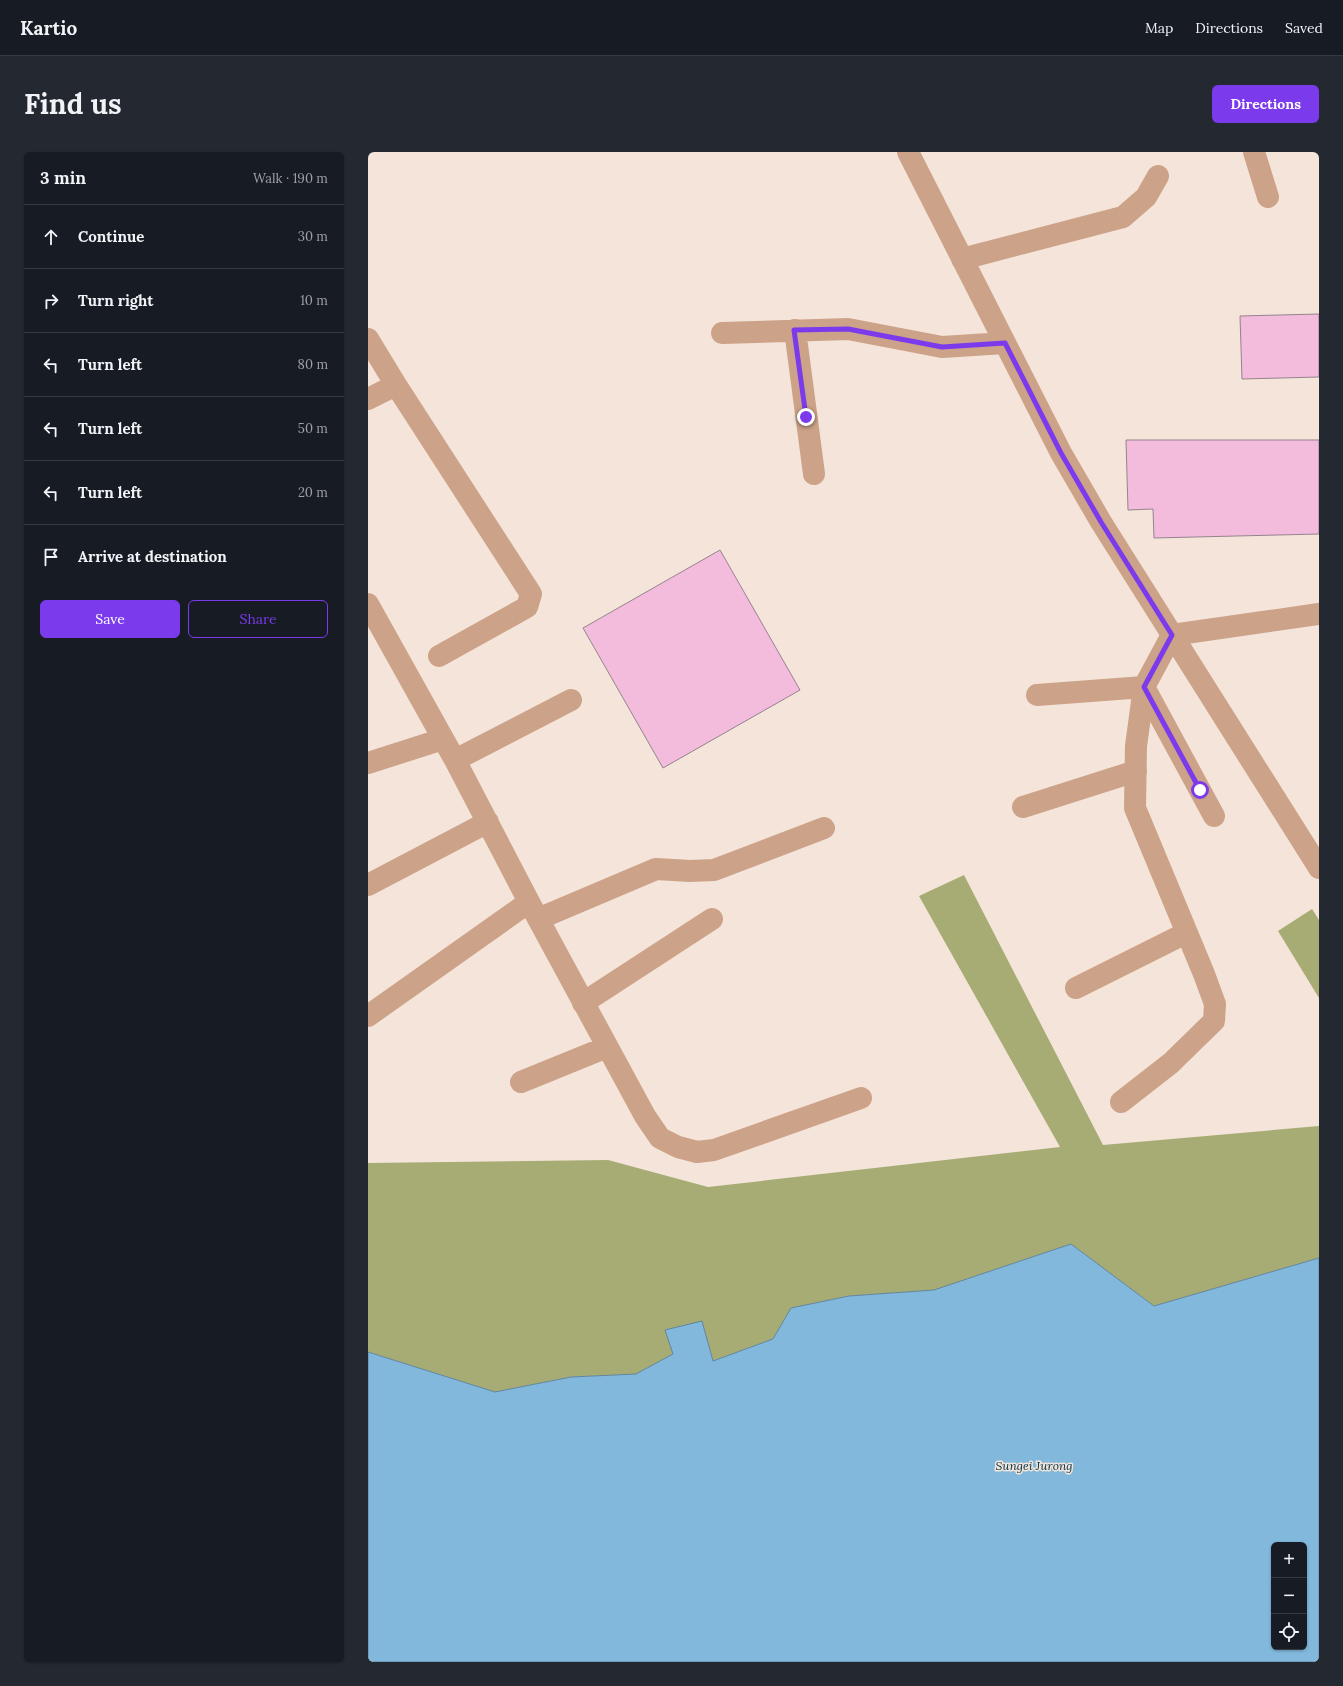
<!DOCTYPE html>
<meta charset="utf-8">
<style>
body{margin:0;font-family:Lora,serif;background:#242831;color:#f1f3f6}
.controls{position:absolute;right:12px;bottom:12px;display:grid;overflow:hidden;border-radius:6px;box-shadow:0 1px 3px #0004}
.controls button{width:36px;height:36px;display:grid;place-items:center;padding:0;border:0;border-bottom:1px solid #363941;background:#171b24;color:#f1f3f6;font:20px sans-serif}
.stop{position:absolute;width:12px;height:12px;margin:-9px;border:3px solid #7c3aed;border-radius:50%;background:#fff}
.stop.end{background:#7c3aed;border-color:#fff;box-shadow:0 1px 4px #0008}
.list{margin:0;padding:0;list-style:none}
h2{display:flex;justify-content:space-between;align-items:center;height:52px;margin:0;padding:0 16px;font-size:17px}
h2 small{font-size:13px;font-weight:400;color:#9ea1a6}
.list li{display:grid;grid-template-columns:26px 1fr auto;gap:12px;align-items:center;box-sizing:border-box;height:64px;padding:0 16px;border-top:1px solid #363941}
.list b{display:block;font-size:15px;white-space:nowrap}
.list em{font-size:13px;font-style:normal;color:#9ea1a6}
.actions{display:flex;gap:8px;padding:12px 16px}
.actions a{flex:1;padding:9px 0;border:1px solid #7c3aed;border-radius:6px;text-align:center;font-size:14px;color:#7c3aed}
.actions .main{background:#7c3aed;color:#fff}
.icon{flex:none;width:22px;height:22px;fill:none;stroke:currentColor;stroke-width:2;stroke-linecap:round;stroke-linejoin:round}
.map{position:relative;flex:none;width:951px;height:1510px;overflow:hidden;border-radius:6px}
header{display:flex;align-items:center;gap:24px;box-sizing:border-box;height:56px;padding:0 20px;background:#171b24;border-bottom:1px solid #363941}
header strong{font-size:19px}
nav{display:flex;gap:22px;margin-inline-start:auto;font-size:14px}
.intro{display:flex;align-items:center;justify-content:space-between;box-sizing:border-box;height:96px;padding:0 24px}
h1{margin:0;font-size:28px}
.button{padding:10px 18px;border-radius:6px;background:#7c3aed;color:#fff;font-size:14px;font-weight:700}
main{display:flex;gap:24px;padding:0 24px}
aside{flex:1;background:#171b24;border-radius:6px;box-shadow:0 1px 3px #0004}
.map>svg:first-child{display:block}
</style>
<header>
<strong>Kartio</strong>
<nav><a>Map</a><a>Directions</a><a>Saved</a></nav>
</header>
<div class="intro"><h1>Find us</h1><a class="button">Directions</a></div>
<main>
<aside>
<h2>3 min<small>Walk · 190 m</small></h2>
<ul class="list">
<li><svg class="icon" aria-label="ahead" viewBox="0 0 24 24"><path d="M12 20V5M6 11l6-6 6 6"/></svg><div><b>Continue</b></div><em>30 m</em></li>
<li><svg class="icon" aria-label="right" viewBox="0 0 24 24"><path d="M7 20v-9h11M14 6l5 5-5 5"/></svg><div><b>Turn right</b></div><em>10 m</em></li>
<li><svg class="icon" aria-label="left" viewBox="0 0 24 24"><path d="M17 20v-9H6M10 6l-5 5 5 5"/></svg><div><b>Turn left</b></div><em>80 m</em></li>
<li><svg class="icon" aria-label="left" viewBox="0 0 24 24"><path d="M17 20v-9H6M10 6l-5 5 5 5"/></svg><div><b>Turn left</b></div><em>50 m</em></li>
<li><svg class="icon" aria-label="left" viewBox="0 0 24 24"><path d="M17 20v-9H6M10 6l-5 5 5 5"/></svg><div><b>Turn left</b></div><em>20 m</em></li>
<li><svg class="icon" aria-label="arrive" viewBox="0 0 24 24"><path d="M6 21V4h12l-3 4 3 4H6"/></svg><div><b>Arrive at destination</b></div></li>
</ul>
<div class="actions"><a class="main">Save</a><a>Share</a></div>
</aside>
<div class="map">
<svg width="951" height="1510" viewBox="0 0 951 1510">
<rect width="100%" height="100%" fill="#f4e4d9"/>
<!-- forest -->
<path fill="#a7ac74" d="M596,723L735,993L951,974V1106L786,1154L703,1092L566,1138L481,1144L423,1156L405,1187L345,1209L334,1170L305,1202L268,1222L203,1225L127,1240L0,1200V1011L240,1008L340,1035L692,995L551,744Z
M944,757L951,768V846L910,779Z"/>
<!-- water -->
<path fill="#81b8dc" stroke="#61859e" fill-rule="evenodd" d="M703,1092L786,1154L951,1106V1510H0V1200L127,1240L203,1225L268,1222L305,1202L297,1178L334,1169L345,1209L405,1187L423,1156L481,1144L566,1138ZM906,1393H936V1495H906Z"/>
<!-- building -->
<path fill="#f3bbdc" stroke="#94848d" d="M951,162V225L874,227L872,164Z
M758,288H951V382L786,386L785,357L760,358Z
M352,398L432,538L295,616L215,476Z"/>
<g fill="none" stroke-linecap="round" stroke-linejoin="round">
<!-- minor -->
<path stroke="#cca288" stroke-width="22" d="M540,0L693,301L733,370L951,716
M886,0L900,45
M594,107L755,65L778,45L790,24
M427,178L446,322
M354,181L480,177L574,195L637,191
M0,187L28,233
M0,247L28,233L163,442L159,455L71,504
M0,452L87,608L161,750L277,964L292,986L310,995L329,1000L346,998L493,946
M669,543L776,535L846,664
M87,608L203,548
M0,611L75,587
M655,655L768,619
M0,733L120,670
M170,767L288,717L322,719L346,718L456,676
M708,836L818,781
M215,851L344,767
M0,864L161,750
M153,930L239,895
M753,950L803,911L846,869L847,852L836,822L767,656L768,594L776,535L804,483L951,462"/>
</g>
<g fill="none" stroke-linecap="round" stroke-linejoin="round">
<!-- route -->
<path stroke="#7c3aed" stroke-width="5" d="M438,265L426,178L480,177L574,195L637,191L693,301L733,370L804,483L776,535L832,638"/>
</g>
<g text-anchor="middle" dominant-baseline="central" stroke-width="3" stroke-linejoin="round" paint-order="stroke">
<!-- water labels -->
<g font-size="12" font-style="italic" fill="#013149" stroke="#f4e4d9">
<text x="666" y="1313">Sungei Jurong</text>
</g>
</g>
</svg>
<div class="controls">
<button>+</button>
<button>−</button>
<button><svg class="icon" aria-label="locate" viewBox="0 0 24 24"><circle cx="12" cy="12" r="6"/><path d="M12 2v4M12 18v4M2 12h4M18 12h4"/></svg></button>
</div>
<div class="stop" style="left:832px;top:638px"></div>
<div class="stop end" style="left:438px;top:265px"></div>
</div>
</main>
